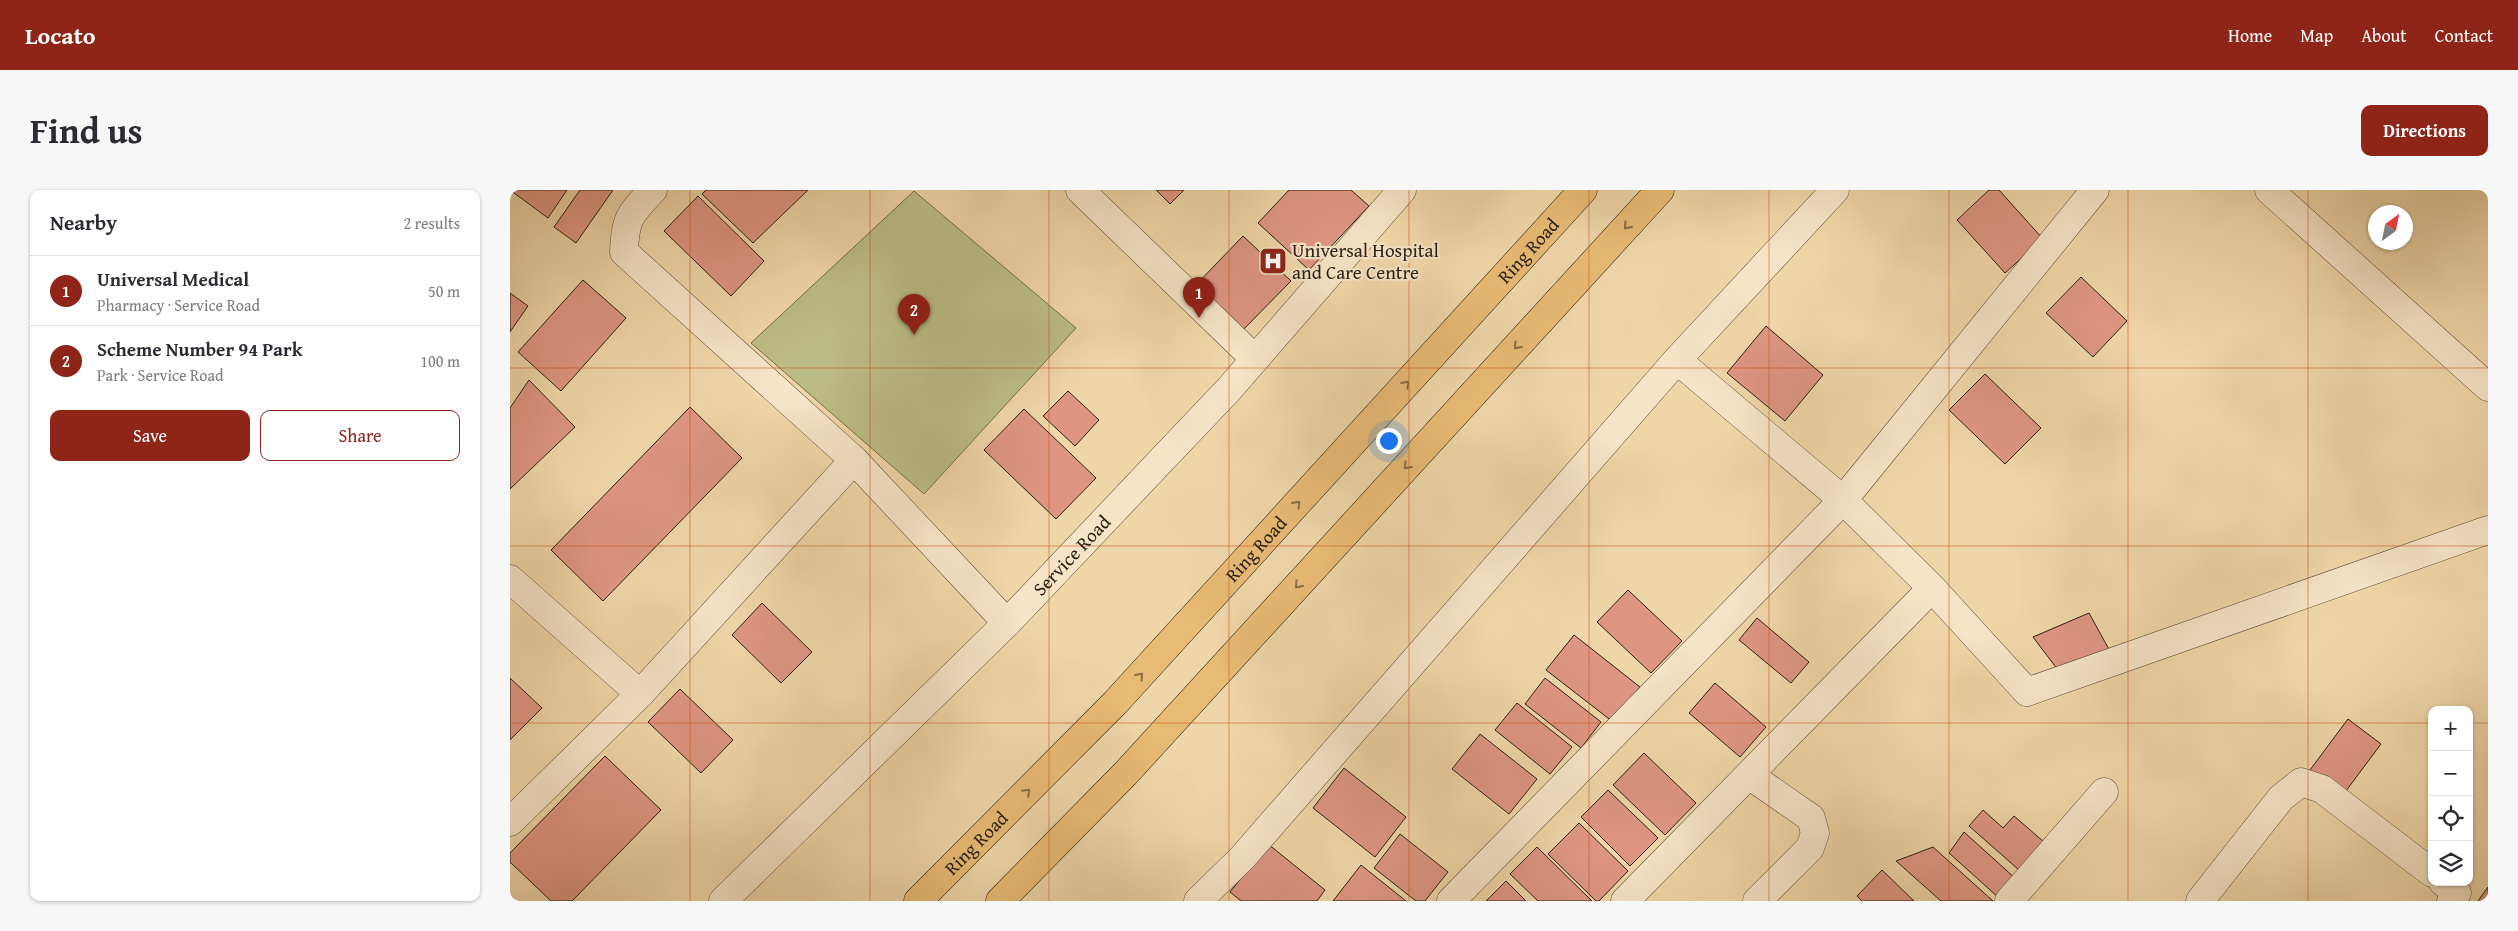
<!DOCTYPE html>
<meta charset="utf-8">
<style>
body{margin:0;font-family:"Gentium Book Plus",serif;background:#f7f7f7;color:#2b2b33}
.controls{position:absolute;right:15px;bottom:15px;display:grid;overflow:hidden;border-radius:10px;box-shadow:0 1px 4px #0004}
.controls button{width:45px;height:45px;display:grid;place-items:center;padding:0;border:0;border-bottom:1px solid #e1e1e2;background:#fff;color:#2b2b33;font:25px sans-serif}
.compass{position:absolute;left:1858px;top:15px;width:45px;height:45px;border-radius:50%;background:#fff;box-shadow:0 1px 4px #0004;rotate:33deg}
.you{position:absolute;left:878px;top:250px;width:18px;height:18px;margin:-12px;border:4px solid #fff;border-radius:50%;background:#1a73e8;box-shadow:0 0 0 8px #1a73e833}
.badge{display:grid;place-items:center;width:32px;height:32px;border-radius:50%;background:#8f2418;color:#fff;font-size:16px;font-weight:700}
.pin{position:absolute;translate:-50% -41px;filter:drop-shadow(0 1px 2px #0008)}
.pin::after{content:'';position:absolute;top:26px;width:18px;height:15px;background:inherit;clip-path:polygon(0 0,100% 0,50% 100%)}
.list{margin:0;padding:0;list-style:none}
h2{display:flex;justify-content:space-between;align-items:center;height:65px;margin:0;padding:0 20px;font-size:21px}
h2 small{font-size:16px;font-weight:400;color:#7c7c81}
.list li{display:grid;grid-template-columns:32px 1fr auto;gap:15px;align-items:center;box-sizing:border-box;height:70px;padding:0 20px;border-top:1px solid #e1e1e2}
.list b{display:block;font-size:19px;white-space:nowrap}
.list p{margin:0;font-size:16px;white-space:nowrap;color:#7c7c81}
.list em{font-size:16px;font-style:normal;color:#7c7c81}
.actions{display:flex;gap:10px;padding:15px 20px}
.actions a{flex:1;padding:11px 0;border:1px solid #8f2418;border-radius:10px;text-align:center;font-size:18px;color:#8f2418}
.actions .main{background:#8f2418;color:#fff}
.icon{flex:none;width:28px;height:28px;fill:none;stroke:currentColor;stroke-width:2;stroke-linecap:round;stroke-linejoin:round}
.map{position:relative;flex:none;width:1978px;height:711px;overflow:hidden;border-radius:10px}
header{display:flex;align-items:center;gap:30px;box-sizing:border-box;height:70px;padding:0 25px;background:#8f2418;color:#fff}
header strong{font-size:24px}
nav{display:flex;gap:28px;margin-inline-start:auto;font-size:18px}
.intro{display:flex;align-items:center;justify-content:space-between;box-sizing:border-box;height:120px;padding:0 30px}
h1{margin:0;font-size:35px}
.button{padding:12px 22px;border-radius:10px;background:#8f2418;color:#fff;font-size:18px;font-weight:700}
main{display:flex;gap:30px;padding:0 30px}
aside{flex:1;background:#fff;border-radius:10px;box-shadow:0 1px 4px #0004}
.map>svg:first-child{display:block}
</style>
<header>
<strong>Locato</strong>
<nav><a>Home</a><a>Map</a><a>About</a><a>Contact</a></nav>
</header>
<div class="intro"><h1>Find us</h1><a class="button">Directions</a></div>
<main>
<aside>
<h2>Nearby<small>2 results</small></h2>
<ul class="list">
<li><span class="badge">1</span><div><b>Universal Medical</b><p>Pharmacy · Service Road</p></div><em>50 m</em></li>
<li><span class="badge">2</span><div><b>Scheme Number 94 Park</b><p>Park · Service Road</p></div><em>100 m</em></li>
</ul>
<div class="actions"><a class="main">Save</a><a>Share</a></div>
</aside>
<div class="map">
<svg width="1978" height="711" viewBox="0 0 1978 711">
<rect width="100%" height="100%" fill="#efd6a8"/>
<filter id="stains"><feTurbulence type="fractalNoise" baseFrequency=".004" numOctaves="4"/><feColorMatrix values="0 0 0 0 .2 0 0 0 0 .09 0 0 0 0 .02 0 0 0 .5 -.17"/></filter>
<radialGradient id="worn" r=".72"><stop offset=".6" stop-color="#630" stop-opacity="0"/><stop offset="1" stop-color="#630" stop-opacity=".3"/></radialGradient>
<!-- green -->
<path fill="#bcbd85" stroke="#726e4e" d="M404,1L566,138L414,304L241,153Z"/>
<!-- building -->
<path fill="#de9683" stroke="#291f17" d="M0,0H57L38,28Z
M70,0H103L66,53L44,37Z
M196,0H298L243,53L192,4Z
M646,0H674L660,14Z
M779,0H841L859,16L799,80L748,33Z
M1479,0H1489L1533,49L1495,83L1447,30Z
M188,6L254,71L221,106L154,41Z
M733,46L781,91L730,143L683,98Z
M1571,87L1617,131L1583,167L1536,123Z
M73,90L116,128L51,201L8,162Z
M0,103L18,116L0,142Z
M1256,136L1313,185L1275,231L1217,183Z
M1475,184L1531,238L1495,274L1439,220Z
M19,190L65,237L0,299V218Z
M558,201L589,230L565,256L533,226Z
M180,217L232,268L93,411L41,360Z
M514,219L586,288L546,329L474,260Z
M1118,400L1172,451L1141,483L1087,432Z
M252,413L302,462L271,493L222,445Z
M1579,423L1601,463L1551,484L1523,447Z
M1247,428L1299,472L1281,493L1229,450Z
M1064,445L1130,497L1103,532L1036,480Z
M0,488L32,518L0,550Z
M1035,488L1091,532L1071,558L1015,514Z
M1205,493L1256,537L1230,567L1179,523Z
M170,499L223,550L191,583L138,532Z
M1007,513L1062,557L1040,584L985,540Z
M1838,529L1871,554L1830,609L1797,584Z
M970,544L1027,589L999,624L942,579Z
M1134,563L1186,613L1155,645L1103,595Z
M95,566L151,620L62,711H41L0,672V663Z
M834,578L896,627L865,667L803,618Z
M1098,600L1148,648L1120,676L1071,627Z
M1473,620L1493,638L1504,626L1534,652L1509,680L1459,636Z
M1069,633L1118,681L1089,711H1086L1038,664Z
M1454,642L1506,689L1489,708L1439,663Z
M890,644L938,682L915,711H906L864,678Z
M758,654L815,700L807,711H731L720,702Z
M1027,657L1082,711H1028L1000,684Z
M1423,657L1483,711H1431L1386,671Z
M851,675L896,711H823Z
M1372,680L1404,711H1352L1347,706Z
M996,691L1016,711H976Z
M1978,697V711H1968Z"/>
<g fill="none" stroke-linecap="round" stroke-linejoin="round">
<defs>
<g id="minor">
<path d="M143,0C120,24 115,28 114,62L344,270L497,433"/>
<path d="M570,0L745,169"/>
<path d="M1585,0L1333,310L1422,398L1517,502L1978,340"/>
<path d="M0,389L130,504"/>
<path d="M1239,585L1301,628L1305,643L1300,658L1247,711"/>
<path d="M0,632L130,504L344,270"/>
<path d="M1933,692L1947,703L1941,711"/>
<path id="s1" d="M213,711L497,433L720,198L892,0"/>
<path d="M941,711L1333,310L1167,170"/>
<path d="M1115,711L1422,398"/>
<path d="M1499,711L1594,602"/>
<path d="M1690,711L1771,608L1791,592L1812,599L1922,683"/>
</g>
<path id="tertiary" d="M1759,0L1978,197
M688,711L732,668L1167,170L1325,0"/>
<g id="primary">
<path id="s2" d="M408,711L605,513L1073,0"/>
<path d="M490,711L615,584L1150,0"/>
</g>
</defs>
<!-- minor casing -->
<use href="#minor" stroke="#5a4d3b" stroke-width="29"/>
<!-- tertiary casing -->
<use href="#tertiary" stroke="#5a4d3b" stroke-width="29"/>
<!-- primary casing -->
<use href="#primary" stroke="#291f17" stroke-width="29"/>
<!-- minor -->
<use href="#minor" stroke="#f5e4c6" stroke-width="28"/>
<!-- tertiary -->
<use href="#tertiary" stroke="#f5e4c6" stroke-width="28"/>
<!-- primary -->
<use href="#primary" stroke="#e8bb74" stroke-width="28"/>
</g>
<!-- one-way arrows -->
<defs><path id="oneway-chevron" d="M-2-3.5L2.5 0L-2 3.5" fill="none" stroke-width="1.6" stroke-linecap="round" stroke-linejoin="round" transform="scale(1.25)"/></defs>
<g stroke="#886d46">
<use href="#oneway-chevron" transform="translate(1117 36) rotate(132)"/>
<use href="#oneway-chevron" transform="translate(1007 156) rotate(132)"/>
<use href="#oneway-chevron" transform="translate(896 194) rotate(-48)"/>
<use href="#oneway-chevron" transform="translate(897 276) rotate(132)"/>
<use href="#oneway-chevron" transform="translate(787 314) rotate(-48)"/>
<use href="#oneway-chevron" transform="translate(788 395) rotate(132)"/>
<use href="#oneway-chevron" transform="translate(630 486) rotate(-48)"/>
<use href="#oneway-chevron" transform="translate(517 602) rotate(-45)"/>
</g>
<!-- grid -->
<path fill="none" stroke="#cb500e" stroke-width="1" stroke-opacity="0.55" d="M180,0V711M360,0V711M539,0V711M719,0V711M899,0V711M1079,0V711M1259,0V711M1439,0V711M1618,0V711M1798,0V711M0,178H1978M0,356H1978M0,533H1922M1959,533H1978"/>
<!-- icons -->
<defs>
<symbol id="hospital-square" viewBox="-11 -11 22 22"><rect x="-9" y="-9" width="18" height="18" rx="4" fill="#8f2418" stroke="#f5e4c6"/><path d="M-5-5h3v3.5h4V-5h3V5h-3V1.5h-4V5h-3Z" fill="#fff"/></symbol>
</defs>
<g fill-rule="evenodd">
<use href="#hospital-square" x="747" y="55" width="32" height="32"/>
</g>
<g text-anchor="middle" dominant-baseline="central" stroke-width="4.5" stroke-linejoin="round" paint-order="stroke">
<!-- poi labels -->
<g font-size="19" fill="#291f17" stroke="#f5e4c6" text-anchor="start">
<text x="782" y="60">Universal Hospital<tspan x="782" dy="22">and Care Centre</tspan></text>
</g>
<!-- street labels -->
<g font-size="19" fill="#291f17" stroke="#f5e4c6">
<text stroke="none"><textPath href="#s2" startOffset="892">Ring Road</textPath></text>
<text stroke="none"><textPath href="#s2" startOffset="488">Ring Road</textPath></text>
<text stroke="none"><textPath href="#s1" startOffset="491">Service Road</textPath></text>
<text stroke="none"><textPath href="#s2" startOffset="82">Ring Road</textPath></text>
</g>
</g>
<rect width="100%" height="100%" filter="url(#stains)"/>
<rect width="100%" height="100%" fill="url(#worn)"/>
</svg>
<div class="controls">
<button>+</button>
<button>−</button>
<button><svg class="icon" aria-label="locate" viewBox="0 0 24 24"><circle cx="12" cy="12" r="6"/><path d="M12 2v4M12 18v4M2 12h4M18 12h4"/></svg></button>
<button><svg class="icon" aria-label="layers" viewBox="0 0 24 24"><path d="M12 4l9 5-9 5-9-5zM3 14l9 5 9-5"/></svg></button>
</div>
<svg class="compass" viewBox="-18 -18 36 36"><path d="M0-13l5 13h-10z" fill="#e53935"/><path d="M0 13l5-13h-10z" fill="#7c7c81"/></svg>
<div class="you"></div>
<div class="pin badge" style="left:689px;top:128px">1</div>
<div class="pin badge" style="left:404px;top:145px">2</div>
</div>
</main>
